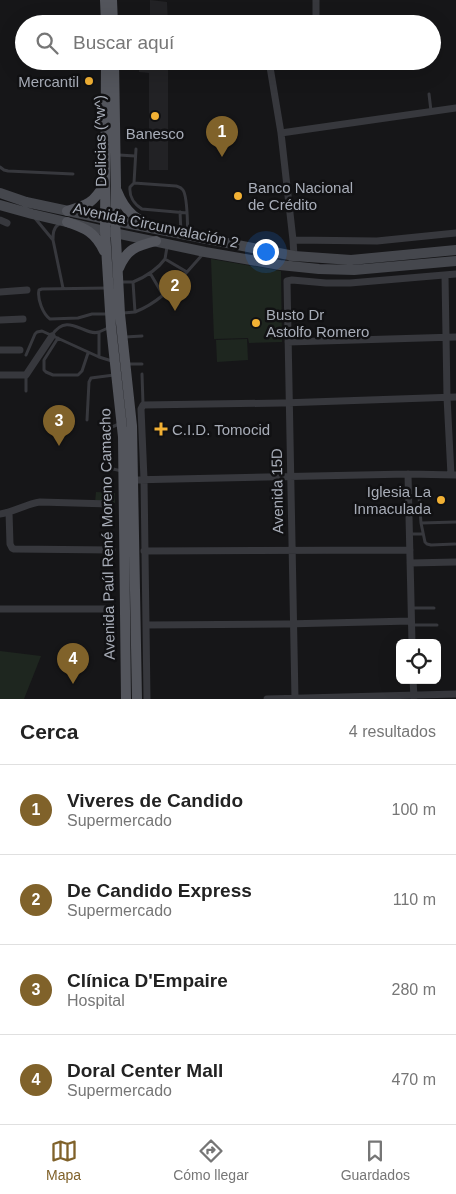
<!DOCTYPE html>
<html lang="es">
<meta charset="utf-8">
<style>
body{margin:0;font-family:Arial,sans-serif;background:#f6f6f6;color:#222}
.controls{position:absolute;right:15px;bottom:15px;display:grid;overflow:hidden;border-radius:8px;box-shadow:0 5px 20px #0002}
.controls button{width:45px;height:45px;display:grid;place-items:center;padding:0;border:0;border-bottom:1px solid #e0e0e0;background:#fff;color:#222;font:25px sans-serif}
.you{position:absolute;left:265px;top:251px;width:18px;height:18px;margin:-12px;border:4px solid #fff;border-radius:50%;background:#1a73e8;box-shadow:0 0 0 8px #1a73e833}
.badge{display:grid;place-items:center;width:32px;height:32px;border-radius:50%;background:#80622a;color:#fff;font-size:16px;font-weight:700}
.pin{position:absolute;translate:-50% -41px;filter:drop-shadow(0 1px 2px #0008)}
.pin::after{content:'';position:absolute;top:26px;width:18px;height:15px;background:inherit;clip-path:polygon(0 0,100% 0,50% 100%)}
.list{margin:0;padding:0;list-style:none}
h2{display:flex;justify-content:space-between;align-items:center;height:65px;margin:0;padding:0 20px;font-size:21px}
h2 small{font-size:16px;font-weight:400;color:#767676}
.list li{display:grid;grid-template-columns:32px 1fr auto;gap:15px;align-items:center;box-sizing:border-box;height:90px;padding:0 20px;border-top:1px solid #e0e0e0}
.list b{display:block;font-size:19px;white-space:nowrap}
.list p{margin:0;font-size:16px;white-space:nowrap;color:#767676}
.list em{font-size:16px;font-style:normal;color:#767676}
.icon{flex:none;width:28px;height:28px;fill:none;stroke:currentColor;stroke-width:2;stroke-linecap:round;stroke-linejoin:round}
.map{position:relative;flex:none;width:456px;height:699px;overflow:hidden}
.search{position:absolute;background:#fff;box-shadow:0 5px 20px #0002;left:15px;right:15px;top:15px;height:55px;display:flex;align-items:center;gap:12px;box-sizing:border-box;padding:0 18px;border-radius:28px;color:#767676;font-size:19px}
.sheet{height:425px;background:#fff}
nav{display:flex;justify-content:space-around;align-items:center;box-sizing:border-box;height:70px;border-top:1px solid #e0e0e0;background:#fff;font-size:14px;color:#767676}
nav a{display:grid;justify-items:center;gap:2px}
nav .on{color:#80622a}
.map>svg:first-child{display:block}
</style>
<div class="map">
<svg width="456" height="699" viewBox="0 0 456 699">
<rect width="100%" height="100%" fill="#161618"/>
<!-- built -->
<path fill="#222225" d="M150,0L167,2L168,24H150Z
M139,61H168V170H149V73L139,72Z"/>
<!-- green -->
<path fill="#1e261f" d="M211,259L281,271L282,342L249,343L248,338L214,339Z
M247,339L248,360L217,362L216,340Z
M96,492L115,493V503H95Z
M0,651L41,656L24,699H0Z"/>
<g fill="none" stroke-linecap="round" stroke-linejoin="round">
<!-- lane -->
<path stroke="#37383d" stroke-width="3" d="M429,94L431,111
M96,101H105
M119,155L135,156
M0,167L4,170L8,171L73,174
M134,183L136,149
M180,212L181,232
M187,213L142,209C134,204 129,196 130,187L134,183L176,186C180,187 181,187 183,190C188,197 187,224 188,233
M34,217L53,240C53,234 53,228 59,224
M53,240L63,288
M167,247L165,259L187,272L203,254
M150,273L163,295
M121,282H133L135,312L123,313
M133,282C145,277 157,270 165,259
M107,288L42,289L39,290C37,299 43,314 50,319L78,318L92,314H109
M135,312C156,304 172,288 187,272
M108,328L99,332V357L112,361
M52,335C68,311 84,337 99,332
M125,337L142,336
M58,338L44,360V370L46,372L53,375H78L82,371L88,353
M26,355L35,334L37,332L42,331L99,357
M128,364H142
M142,374L143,404
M26,375V391
M87,420L89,382L91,378L114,375
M112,427L119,424
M113,469L122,471
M419,497L421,523L425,542L427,544L431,545L455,544
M421,523L456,522
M410,534H423
M411,608H434
M412,625H437"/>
<!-- street -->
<path stroke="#37383d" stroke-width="7" d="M316,0V24
M269,61L281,133L293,240L294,256L291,258
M281,133L456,108
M0,220L7,223
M293,240L377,241L456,233
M445,275L447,397L451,475
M0,292L27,290
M0,320L23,319
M288,342L456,337
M0,350H20
M0,375H26L52,336
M408,474L412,643
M129,480L408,474L456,475
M9,512L10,544L12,548L14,549L112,550
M0,514C14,512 26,504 40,502L110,504
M144,551L410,550
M410,563L456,562
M0,609H109
M146,625L285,624L411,621
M413,680L414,697
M147,699L144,479L141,409L143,405L282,403L456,397
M267,699L456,694
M295,699L287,281L292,280L326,283H350L456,274"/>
<!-- secondary -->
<path stroke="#45474d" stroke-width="10" d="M0,193L26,202L115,221L294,256L351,260L456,250
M0,205L32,214L105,231L205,252L280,265L319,269L354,270L456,261"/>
<!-- primary -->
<path stroke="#53555c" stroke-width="10" d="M105,0L106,24
M112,0L113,24
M106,61L105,231L111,327L123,437L126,699
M114,61L116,186L115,221L120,314L132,426L137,699
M117,191C126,214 137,220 159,229
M67,211C88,205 93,203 104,185
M67,222C85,228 95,232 104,251
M119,268C127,249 136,246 156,241"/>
</g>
<!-- markers -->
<g fill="#f2b134" stroke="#111113" stroke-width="2">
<circle cx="89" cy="81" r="5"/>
<circle cx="155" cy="116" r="5"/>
<circle cx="238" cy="196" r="5"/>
<circle cx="256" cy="323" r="5"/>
<path d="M158.5 421.5h5v5h5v5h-5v5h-5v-5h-5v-5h5z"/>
<circle cx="441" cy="500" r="5"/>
</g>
<g text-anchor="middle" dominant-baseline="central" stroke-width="5" stroke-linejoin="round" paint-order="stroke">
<!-- poi labels -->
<g font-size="15" fill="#a8adb8" stroke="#111113" text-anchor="start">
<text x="79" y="81" text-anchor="end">Mercantil</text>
<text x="155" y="133" text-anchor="middle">Banesco</text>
<text x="248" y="187">Banco Nacional<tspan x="248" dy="17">de Crédito</tspan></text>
<text x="266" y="314">Busto Dr<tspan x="266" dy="17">Astolfo Romero</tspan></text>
<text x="172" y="429">C.I.D. Tomocid</text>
<text x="431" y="491" text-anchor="end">Iglesia La<tspan x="431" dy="17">Inmaculada</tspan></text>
</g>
<!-- street labels -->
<g font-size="15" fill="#a8adb8" stroke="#111113">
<text transform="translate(100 141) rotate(-91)">Delicias (^w^)</text>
<text transform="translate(156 225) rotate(12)">Avenida Circunvalación 2</text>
<text transform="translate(277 491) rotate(-91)">Avenida 15D</text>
<text transform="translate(107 534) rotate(-91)">Avenida Paúl René Moreno Camacho</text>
</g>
</g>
</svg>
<div class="controls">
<button><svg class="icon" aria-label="locate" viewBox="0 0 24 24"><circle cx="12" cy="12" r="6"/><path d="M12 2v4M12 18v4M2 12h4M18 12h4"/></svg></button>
</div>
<div class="you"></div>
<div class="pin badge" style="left:222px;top:157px">1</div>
<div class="pin badge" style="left:175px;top:311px">2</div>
<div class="pin badge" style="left:59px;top:446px">3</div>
<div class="pin badge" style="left:73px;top:684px">4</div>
<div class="search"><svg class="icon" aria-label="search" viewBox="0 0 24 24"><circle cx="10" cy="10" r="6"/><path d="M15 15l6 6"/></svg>Buscar aquí</div>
</div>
<section class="sheet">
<h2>Cerca<small>4 resultados</small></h2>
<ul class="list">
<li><span class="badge">1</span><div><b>Viveres de Candido</b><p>Supermercado</p></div><em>100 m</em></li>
<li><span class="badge">2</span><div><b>De Candido Express</b><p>Supermercado</p></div><em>110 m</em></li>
<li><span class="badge">3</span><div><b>Clínica D'Empaire</b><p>Hospital</p></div><em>280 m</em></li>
<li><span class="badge">4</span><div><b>Doral Center Mall</b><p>Supermercado</p></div><em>470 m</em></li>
</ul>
</section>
<nav>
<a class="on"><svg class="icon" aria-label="map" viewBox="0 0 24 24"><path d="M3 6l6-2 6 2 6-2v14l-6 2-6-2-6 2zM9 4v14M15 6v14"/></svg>Mapa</a>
<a><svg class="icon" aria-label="directions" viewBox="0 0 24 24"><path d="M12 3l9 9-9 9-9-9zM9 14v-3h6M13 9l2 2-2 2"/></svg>Cómo llegar</a>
<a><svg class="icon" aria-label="saved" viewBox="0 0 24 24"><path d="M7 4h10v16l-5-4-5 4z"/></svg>Guardados</a>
</nav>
